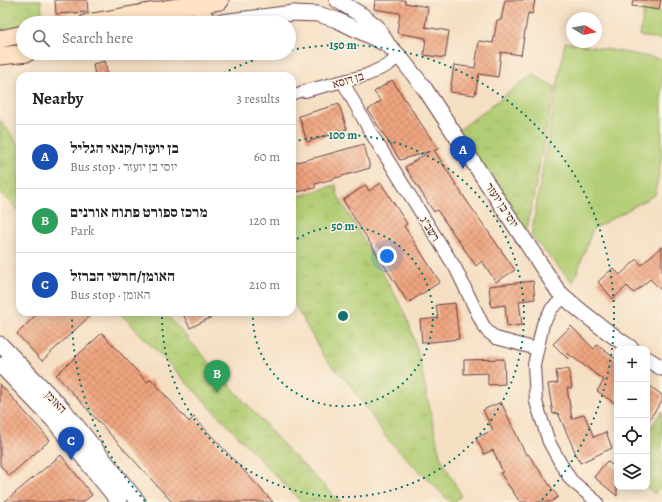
<!DOCTYPE html>
<meta charset="utf-8">
<style>
body{margin:0;font-family:Alegreya,"Frank Ruhl Libre",serif;background:#f6f6f6;color:#222}
.controls{position:absolute;right:12px;bottom:12px;display:grid;overflow:hidden;border-radius:8px;box-shadow:0 2px 10px #0003}
.controls button{width:36px;height:36px;display:grid;place-items:center;padding:0;border:0;border-bottom:1px solid #e0e0e0;background:#fff;color:#222;font:20px sans-serif}
.compass{position:absolute;left:566px;top:12px;width:36px;height:36px;border-radius:50%;background:#fff;box-shadow:0 2px 10px #0003;rotate:100deg}
.you{position:absolute;left:387px;top:256px;width:14px;height:14px;margin:-10px;border:3px solid #fff;border-radius:50%;background:#1a73e8;box-shadow:0 0 0 6px #1a73e833}
.badge{display:grid;place-items:center;width:26px;height:26px;border-radius:50%;background:#0b8043;color:#fff;font-size:13px;font-weight:700}
.pin{position:absolute;translate:-50% -33px;filter:drop-shadow(0 1px 2px #0008)}
.pin::after{content:'';position:absolute;top:21px;width:14px;height:12px;background:inherit;clip-path:polygon(0 0,100% 0,50% 100%)}
.list{margin:0;padding:0;list-style:none}
h2{display:flex;justify-content:space-between;align-items:center;height:52px;margin:0;padding:0 16px;font-size:17px}
h2 small{font-size:13px;font-weight:400;color:#767676}
.list li{display:grid;grid-template-columns:26px 1fr auto;gap:12px;align-items:center;box-sizing:border-box;height:64px;padding:0 16px;border-top:1px solid #e0e0e0}
.list b{display:block;font-size:15px;white-space:nowrap}
.list p{margin:0;font-size:13px;white-space:nowrap;color:#767676}
.list em{font-size:13px;font-style:normal;color:#767676}
.icon{flex:none;width:22px;height:22px;fill:none;stroke:currentColor;stroke-width:2;stroke-linecap:round;stroke-linejoin:round}
.map{position:relative;flex:none;width:662px;height:502px;overflow:hidden}
.search{position:absolute;background:#fff;box-shadow:0 2px 10px #0003;left:16px;top:16px;width:280px;height:44px;display:flex;align-items:center;gap:10px;box-sizing:border-box;padding:0 14px;border-radius:22px;color:#767676;font-size:15px}
.panel{position:absolute;background:#fff;box-shadow:0 2px 10px #0003;left:16px;top:72px;width:280px;height:244px;border-radius:12px}
.map>svg:first-child{display:block}
</style>
<div class="map">
<svg width="662" height="502" viewBox="0 0 662 502">
<defs>
<pattern id="grass-tufts" width="24" height="20" patternUnits="userSpaceOnUse"><rect width="24" height="20" fill="#b2cd74"/><path d="M3 7l-1-3M5 7V3M7 7l1-3M15 17l-1-3M17 17v-4M19 17l1-3" fill="none" stroke="#9bb065"/></pattern>
<pattern id="park-crowns" width="20" height="18" patternUnits="userSpaceOnUse"><rect width="20" height="18" fill="#b2cd74"/><path d="M2 6a3 3 0 1 1 6 0M12 15a3 3 0 1 1 6 0" fill="none" stroke="#9bb065"/></pattern>
<pattern id="building-cross-hatch" width="8" height="8" patternUnits="userSpaceOnUse"><rect width="8" height="8" fill="#efa57f"/><path d="M0 0l8 8M0 8l8-8" fill="none" stroke="#c48668"/></pattern>
</defs>
<rect width="100%" height="100%" fill="#fcf5e5"/>
<filter id="ink" filterUnits="userSpaceOnUse"><feTurbulence type="fractalNoise" baseFrequency=".025" numOctaves="2"/><feDisplacementMap in="SourceGraphic" scale="8" xChannelSelector="R" yChannelSelector="G"/><feConvolveMatrix kernelMatrix="1 2 1 2 8 2 1 2 1" color-interpolation-filters="sRGB"/></filter>
<filter id="wash" filterUnits="userSpaceOnUse"><feTurbulence type="fractalNoise" baseFrequency=".012" numOctaves="4" result="noise"/><feDisplacementMap in="SourceGraphic" scale="16" xChannelSelector="R" yChannelSelector="G"/><feGaussianBlur stdDeviation="0.9" result="paint"/><feColorMatrix in="noise" values="0 0 0 0 0 0 0 0 0 0 0 0 0 0 0 0 0 1.4 0 .05"/><feComposite in="paint" operator="in"/></filter>
<g filter="url(#wash)">
<rect width="100%" height="100%" fill="#f5dfc3"/>
<!-- grass -->
<path fill="url(#grass-tufts)" stroke="#7e7650" d="M0,0H41L43,23H23V29L0,32Z
M336,185L337,194L406,314L417,349L440,456L461,495L455,502H450L388,440L351,386L324,357L292,300V198Z"/>
<!-- park -->
<path fill="url(#park-crowns)" stroke="#7e7650" d="M533,74L555,87L526,234L455,133Z
M0,120L20,146V212L0,192Z
M119,312H164L289,451L341,502H301Z
M662,411V486L654,494L647,487V433Z"/>
<!-- pitch -->
<path fill="#b2cd74" stroke="#7e7650" d="M644,9L662,12V40L640,36Z
M565,42L662,59V155L655,195L593,229L573,283L531,236Z"/>
<g id="blocks">
<!-- building -->
<path fill="url(#building-cross-hatch)" d="M55,0H87L88,12L56,14Z
M375,0H405V3L428,7L425,27L449,31L445,58L424,55L426,38L397,33L400,13L374,9Z
M505,0H535L532,14L528,13L521,55L501,52L498,77L479,74L475,95L450,92L454,65L475,68L479,41L493,43L497,20H501Z
M633,0H661L659,10L632,6Z
M105,61L108,76H95L93,64Z
M392,80L438,149L434,150L462,194L515,270L496,282L482,261L476,266L437,210L434,212L405,167L430,151L400,160L368,110L381,101L374,92Z
M339,104L347,129L307,142L299,116Z
M364,144L370,168L315,184V188L292,193V163L318,157Z
M381,183L407,224L404,226L440,282L408,303L343,200L366,185L369,191Z
M662,246V291L650,279L634,293L627,286L613,299L598,282L613,268L620,275L637,259L641,265Z
M533,281L535,299L519,301L522,325L507,327L505,305L491,307L489,286Z
M455,303L459,339L422,343L420,320L438,318L436,305Z
M39,312H94L42,361L17,334Z
M182,312H222L190,328Z
M571,326L594,349L597,345L617,360V405L597,391L604,380L567,353L568,359L553,344Z
M102,333L147,382L151,379L189,422L194,417L273,502H172L56,375Z
M504,359L505,384L488,385V373L464,374V360Z
M569,369L572,388H567L572,419L584,414L594,437L606,432L612,448L580,463L558,413L553,414L548,384L558,383L556,371Z
M0,384L50,440L9,476L0,465Z
M647,384L662,395V401L647,422Z
M501,402L526,455L528,454L558,497L551,502H520L500,473L503,472L493,450L484,454L476,438L493,430L483,410Z
M61,455L92,495L83,502H4Z
M607,461L617,469V496L594,477Z"/>
</g>
</g>
<g filter="url(#ink)">
<use href="#blocks" fill-opacity="0" stroke="#643c42" stroke-width="1"/>
<g fill="none" stroke-linecap="round" stroke-linejoin="round">
<defs>
<path id="pedestrian" d="M292,95L305,91"/>
<path id="minor" d="M343,82L371,133L456,269L482,323L487,331L496,338L537,349
M305,91L367,75L388,65L399,56
M565,297L552,308L543,324L534,365L536,402L549,442L561,464L571,480L597,502"/>
<path id="tertiary" d="M337,0L363,16L377,27L388,45
M213,23L293,13L318,14L337,20L388,45L399,56L425,89L558,291C581,313 606,331 632,349
M0,344L64,410L138,502
M647,359L662,368
M0,365L53,420L119,502"/>
<path id="secondary" d="M196,0V4L208,23
M87,23L166,9L220,1
M0,39L23,34
M0,56L27,53"/>
</defs>
<!-- pedestrian casing -->
<use href="#pedestrian" stroke="#643c42" stroke-width="11"/>
<!-- minor casing -->
<use href="#minor" stroke="#643c42" stroke-width="14"/>
<!-- tertiary casing -->
<use href="#tertiary" stroke="#643c42" stroke-width="17"/>
<!-- secondary casing -->
<use href="#secondary" stroke="#643c42" stroke-width="19"/>
<!-- pedestrian -->
<use href="#pedestrian" stroke="#fff" stroke-width="9"/>
<!-- minor -->
<use href="#minor" stroke="#fff" stroke-width="12"/>
<!-- tertiary -->
<use href="#tertiary" stroke="#fff" stroke-width="15"/>
<!-- secondary -->
<use href="#secondary" stroke="#fee4c5" stroke-width="17"/>
</g>
</g>
<!-- distance rings -->
<g fill="none" stroke="#0f766e" stroke-width="2" stroke-dasharray="2 4">
<path d="M292 242A90 90 0 1 1 253 312"/>
<path d="M293 142A181 181 0 1 1 162 313"/>
<path d="M145 501A271 271 0 0 1 72 314M218 76A271 271 0 0 1 277 53M291 50A271 271 0 0 1 541 501"/>
</g>
<g text-anchor="middle" dominant-baseline="central" stroke-width="3" stroke-linejoin="round" paint-order="stroke">
<!-- street labels -->
<g font-size="12" fill="#4a1f2b" stroke="#fcf5e5">
<text transform="translate(348 80) rotate(-16)">בן דוסא</text>
<text transform="translate(502 205) rotate(57)">יוסי בן יועזר</text>
<text transform="translate(430 229) rotate(58)">רשב"ג</text>
<text transform="translate(56 402) rotate(47)">האומן</text>
</g>
</g>
<circle cx="343" cy="316" r="6" fill="#0f766e" stroke="#fcf5e5" stroke-width="2"/>
<g font-size="12" text-anchor="middle" font-weight="bold" fill="#0f766e" stroke="#fcf5e5" stroke-width="3" stroke-linejoin="round" paint-order="stroke">
<text x="343" y="49">150 m</text>
<text x="343" y="139">100 m</text>
<text x="343" y="230">50 m</text>
</g>
</svg>
<div class="controls">
<button>+</button>
<button>−</button>
<button><svg class="icon" aria-label="locate" viewBox="0 0 24 24"><circle cx="12" cy="12" r="6"/><path d="M12 2v4M12 18v4M2 12h4M18 12h4"/></svg></button>
<button><svg class="icon" aria-label="layers" viewBox="0 0 24 24"><path d="M12 4l9 5-9 5-9-5zM3 14l9 5 9-5"/></svg></button>
</div>
<svg class="compass" viewBox="-18 -18 36 36"><path d="M0-13l5 13h-10z" fill="#e53935"/><path d="M0 13l5-13h-10z" fill="#767676"/></svg>
<div class="you"></div>
<div class="pin badge" style="left:463px;top:169px;background:#1a4fb4">A</div>
<div class="pin badge" style="left:217px;top:393px;background:#2e9e5b">B</div>
<div class="pin badge" style="left:71px;top:460px;background:#1a4fb4">C</div>
<div class="search"><svg class="icon" aria-label="search" viewBox="0 0 24 24"><circle cx="10" cy="10" r="6"/><path d="M15 15l6 6"/></svg>Search here</div>
<section class="panel">
<h2>Nearby<small>3 results</small></h2>
<ul class="list">
<li><span class="badge" style="background:#1a4fb4">A</span><div><b>בן יועזר/קנאי הגליל</b><p>Bus stop · יוסי בן יועזר</p></div><em>60 m</em></li>
<li><span class="badge" style="background:#2e9e5b">B</span><div><b>מרכז ספורט פתוח אורנים</b><p>Park</p></div><em>120 m</em></li>
<li><span class="badge" style="background:#1a4fb4">C</span><div><b>האומן/חרשי הברזל</b><p>Bus stop · האומן</p></div><em>210 m</em></li>
</ul>
</section>
</div>
